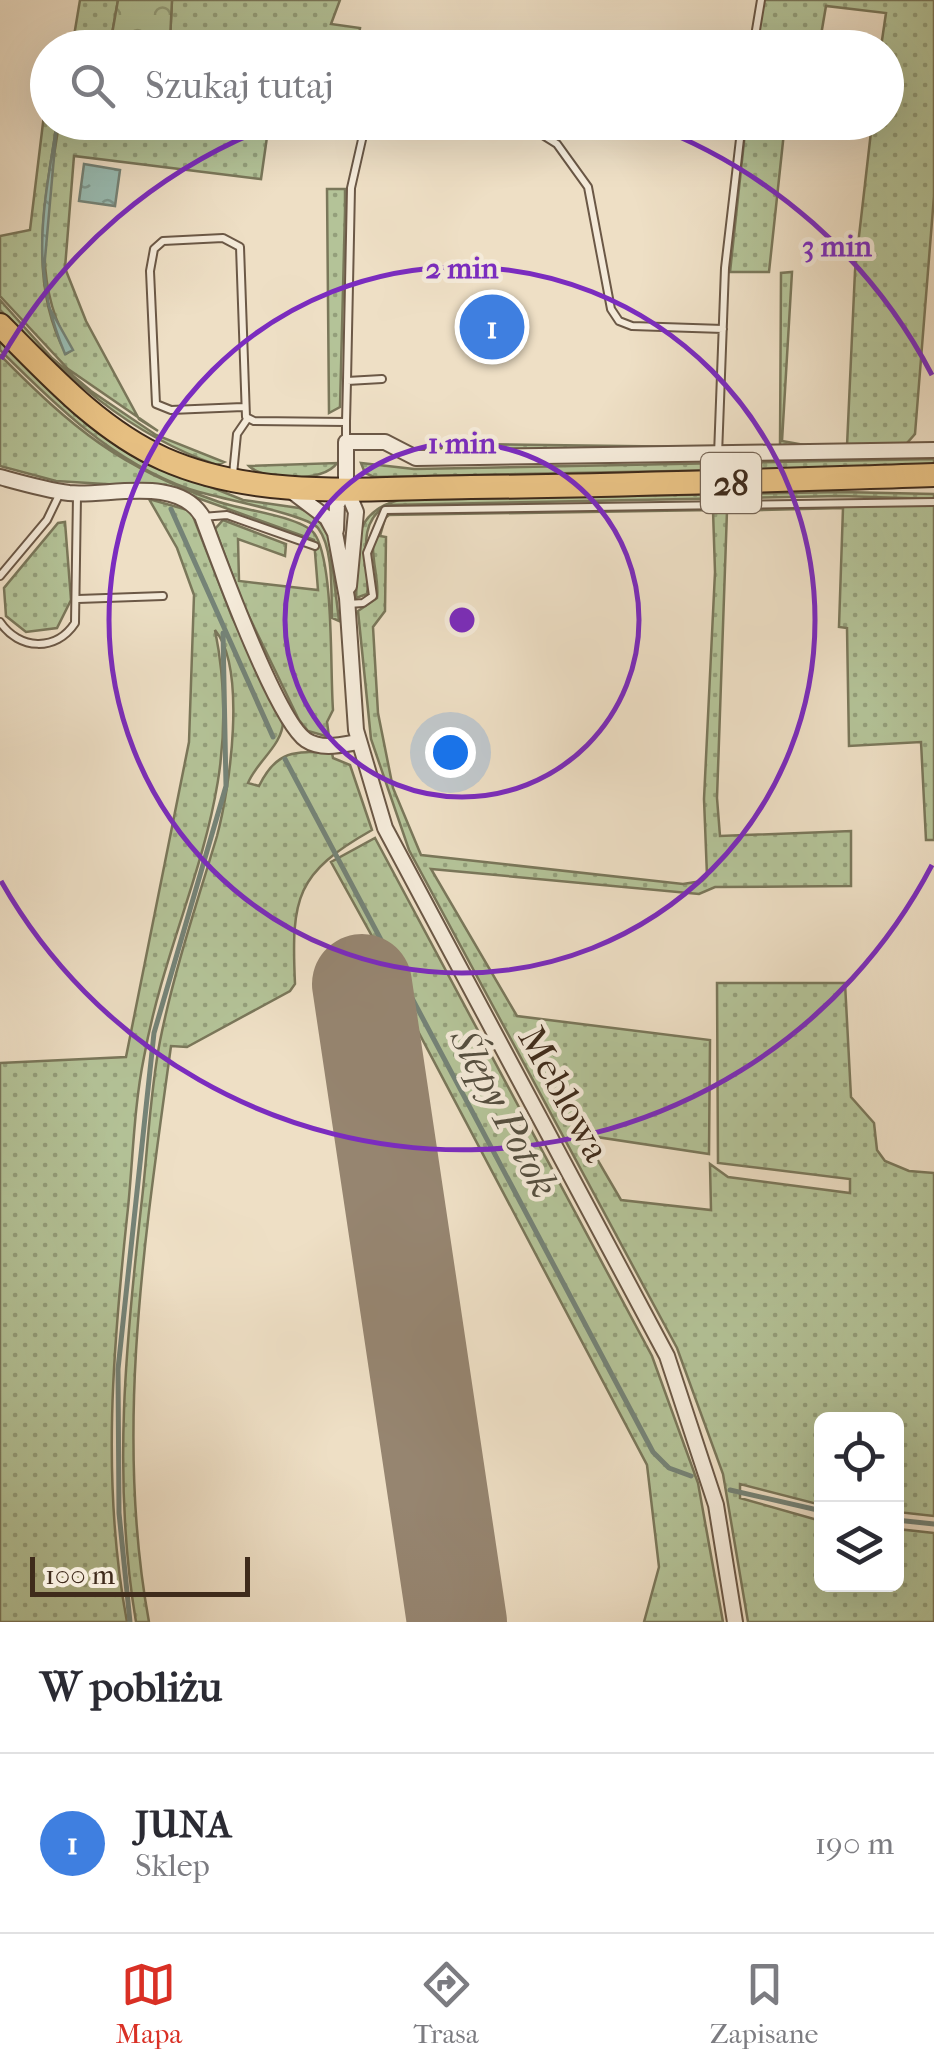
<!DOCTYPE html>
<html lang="pl">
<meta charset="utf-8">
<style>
body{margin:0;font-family:"IM FELL French Canon",serif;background:#f7f7f7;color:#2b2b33}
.controls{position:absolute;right:30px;bottom:30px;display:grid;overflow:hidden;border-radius:15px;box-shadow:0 10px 40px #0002}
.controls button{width:90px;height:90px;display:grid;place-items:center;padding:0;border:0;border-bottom:2px solid #e1e1e2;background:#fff;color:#2b2b33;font:50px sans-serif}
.scale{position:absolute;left:30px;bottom:25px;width:220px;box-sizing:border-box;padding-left:10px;border:5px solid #3f2b1b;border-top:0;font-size:28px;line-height:35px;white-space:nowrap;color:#3f2b1b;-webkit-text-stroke:8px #f4ead9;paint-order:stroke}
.you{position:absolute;left:450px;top:752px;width:35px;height:35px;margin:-25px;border:8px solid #fff;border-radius:50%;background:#1a73e8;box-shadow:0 0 0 15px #1a73e833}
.badge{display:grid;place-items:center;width:65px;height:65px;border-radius:50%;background:#d93025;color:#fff;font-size:32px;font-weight:700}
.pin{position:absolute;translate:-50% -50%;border:5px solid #fff;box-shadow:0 2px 10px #0006}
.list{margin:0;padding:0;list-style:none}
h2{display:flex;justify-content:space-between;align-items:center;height:130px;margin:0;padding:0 40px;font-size:42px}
h2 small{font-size:32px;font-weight:400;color:#7c7c81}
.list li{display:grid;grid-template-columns:65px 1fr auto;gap:30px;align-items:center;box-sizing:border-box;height:180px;padding:0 40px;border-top:2px solid #e1e1e2}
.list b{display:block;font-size:38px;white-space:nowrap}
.list p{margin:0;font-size:32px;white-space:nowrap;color:#7c7c81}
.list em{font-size:32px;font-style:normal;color:#7c7c81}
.icon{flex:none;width:55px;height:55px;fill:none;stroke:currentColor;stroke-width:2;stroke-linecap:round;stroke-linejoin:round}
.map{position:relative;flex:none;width:934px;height:1622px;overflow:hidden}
.search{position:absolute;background:#fff;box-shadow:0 10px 40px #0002;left:30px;right:30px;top:30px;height:110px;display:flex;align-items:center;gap:25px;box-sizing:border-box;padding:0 35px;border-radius:55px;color:#7c7c81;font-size:38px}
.sheet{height:310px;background:#fff}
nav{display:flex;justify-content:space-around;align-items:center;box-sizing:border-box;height:140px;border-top:2px solid #e1e1e2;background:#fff;font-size:28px;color:#7c7c81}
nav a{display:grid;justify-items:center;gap:5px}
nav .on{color:#d93025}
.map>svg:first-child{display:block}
</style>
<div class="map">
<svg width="934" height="1622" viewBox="0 0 934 1622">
<defs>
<pattern id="green-dots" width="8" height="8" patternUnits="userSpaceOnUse" patternTransform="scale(2.5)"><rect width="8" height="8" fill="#b4c398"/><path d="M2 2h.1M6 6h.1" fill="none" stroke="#949f7b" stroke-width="1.8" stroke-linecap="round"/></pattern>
<pattern id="forest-crowns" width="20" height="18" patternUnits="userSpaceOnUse" patternTransform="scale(2.5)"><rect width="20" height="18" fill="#b4c398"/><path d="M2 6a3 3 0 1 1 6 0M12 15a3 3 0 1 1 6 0" fill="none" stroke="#949f7b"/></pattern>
<pattern id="water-ripples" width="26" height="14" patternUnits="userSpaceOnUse" patternTransform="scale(2.5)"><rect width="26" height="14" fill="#99bdb4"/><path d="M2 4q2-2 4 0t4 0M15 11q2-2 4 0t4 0" fill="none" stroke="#7e9a92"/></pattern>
</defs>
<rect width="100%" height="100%" fill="#eedfc5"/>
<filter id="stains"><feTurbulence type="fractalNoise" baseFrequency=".002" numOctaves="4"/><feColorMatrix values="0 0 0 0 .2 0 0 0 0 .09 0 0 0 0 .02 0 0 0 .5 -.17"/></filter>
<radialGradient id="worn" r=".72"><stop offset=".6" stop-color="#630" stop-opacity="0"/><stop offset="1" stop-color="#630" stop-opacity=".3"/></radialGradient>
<!-- green -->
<path fill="url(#green-dots)" stroke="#7a775a" stroke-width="2.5" fill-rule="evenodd" d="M80,0H118L112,34L117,45L150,47L72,48Z
M172,0H340L331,24L360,28L358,41L368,43L367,48H163L170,40Z
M764,0H934V196L915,434L907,443L847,446L855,271L872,123L886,122V48L881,47L886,13L826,6L819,47L756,48Z
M47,90L48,122L57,123C45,200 27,282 66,354L72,350C27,281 48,199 59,123H269L261,179L74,156L65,268L86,321L139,419L158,431L68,369L0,296V236L30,230Z
M746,123H785L769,272H730Z
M327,189H345V211L340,407L329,413Z
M792,272L782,441L810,446H780L781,273Z
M0,300L52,358L91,391L156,435L224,462L217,465C127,434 67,376 0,310Z
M0,341L62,402L131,455L243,500L299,508L317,517L329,537L339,621L332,618C331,593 334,549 318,528C307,514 215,498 189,489C112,461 57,407 0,350Z
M0,355C73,429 119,467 219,502C242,510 307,517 316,536C334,569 330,669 333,710L327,722L329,737L308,731L299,720L243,604L215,529L223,520L286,544L285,556L238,539L239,581L318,590L314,540L170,488L56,481L0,466Z
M474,444L699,447L413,450Z
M934,459V466L374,477L365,473L361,463L414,469Z
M337,463C324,483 264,481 249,466Z
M841,492L934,494V499L841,496L388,505C352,523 372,569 367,594L356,598C359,554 346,514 399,500Z
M149,499L191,511L232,617L283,721C283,745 257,761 248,783L259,786C277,749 296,751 332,753L333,758L350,765L372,830C296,873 291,897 295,984L290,991L187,1047L171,1046C145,1236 114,1432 149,1622H136C112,1480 126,1340 142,1199C148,1147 150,1092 160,1041C174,971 197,903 217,836C230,788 247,669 215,630C249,797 172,904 144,1057C134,1106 133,1158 128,1208C113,1346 101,1484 127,1622H0V1063L126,1057L189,742L194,595L177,548Z
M934,505V840H926L921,742L849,746L847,628L839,627L843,508L727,511L717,798L720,836L851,831V886L715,887L699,894L431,869L517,1016L710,1040L709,1154L583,1135L621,1200L711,1210L710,1164L728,1177L850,1193V1179L718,1163L717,983H845L851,1097L874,1123L877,1150L885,1161L909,1171L934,1173V1516L897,1512L896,1420H822L821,1505L740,1484V1498L821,1521L822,1584H896L897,1529L934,1533V1622H748L723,1474L677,1348L409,850L371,739L358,611L377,598C381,571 357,531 393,513ZM713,510L715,572L704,799L707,876L702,881L683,884L421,855L393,788L378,713L373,627L385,611L386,537L380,536L386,515Z
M65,522L71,600L57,628L26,632L6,616L4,588L58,523Z
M375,838L652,1356L698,1483L723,1622H644L659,1567L647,1465L401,999L399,985L331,862Z"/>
<!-- forest -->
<path fill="url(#forest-crowns)" stroke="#7a775a" stroke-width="2.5" d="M118,0H172L170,40L163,47L117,45L112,34Z"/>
<!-- water -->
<path fill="url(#water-ripples)" stroke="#758377" stroke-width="2.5" d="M57,123L44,270L49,307L73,350L65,354C29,268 43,212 57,123Z
M84,164L120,170L115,206L79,201Z"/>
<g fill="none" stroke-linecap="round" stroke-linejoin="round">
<!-- stream -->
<path stroke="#758377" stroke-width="5" d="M171,509L273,737
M285,759L653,1452L669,1468L691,1476
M730,1490L822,1511
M896,1520L934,1524
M130,1622L119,1513L118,1369L154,1033L226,786L223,633"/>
<!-- runway -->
<path stroke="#968570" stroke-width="100" d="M362,984L457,1622"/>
<defs>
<path id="service" d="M753,48L761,0
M522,122L557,144L588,187L611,309L619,321L632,326L723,329
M347,381L351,188L366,122
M243,407L171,410L156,404L150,271L154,249L163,241L223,238L240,247L246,417L254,421L346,422V440
M346,422L347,381L382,379
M718,455L725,268L742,122
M233,474L237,434L248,418
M202,517L227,515L315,546
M0,576L47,520L60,493
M78,599L163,596
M348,604L363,603L373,596L367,553L385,510L934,502
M0,622C19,650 56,652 75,623L77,496"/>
<path id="minor" d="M0,477C22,483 46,490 69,493C107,497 177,475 202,516C217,556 276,720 306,740C321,750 341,745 358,742
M290,490L327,518L335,533L347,598L356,730L385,828L667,1356L716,1505L735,1622
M336,530L337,504L346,488
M349,586L356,512L346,488V442H385L416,458L934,450"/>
<path id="primary" d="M0,325C49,374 99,430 164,459C259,501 369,488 471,487C626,486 780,480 934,475"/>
</defs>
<!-- service casing -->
<use href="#service" stroke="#6b5846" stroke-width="10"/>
<!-- minor casing -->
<use href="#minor" stroke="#6b5846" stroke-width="18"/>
<!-- primary casing -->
<use href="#primary" stroke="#3f2b1b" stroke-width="26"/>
<!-- service -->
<use href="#service" stroke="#f4ead9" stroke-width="6"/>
<!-- minor -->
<use href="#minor" stroke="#f4ead9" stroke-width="14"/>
<!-- primary -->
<use href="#primary" stroke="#e7c082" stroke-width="22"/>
</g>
<!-- distance rings -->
<g fill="none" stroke="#7b2cbf" stroke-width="5">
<circle cx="462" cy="620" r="177"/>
<circle cx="462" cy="620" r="353"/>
<path d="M932 865A530 530 0 0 1 1 881M1 359A530 530 0 0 1 276 124M648 124A530 530 0 0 1 932 375"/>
</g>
<g text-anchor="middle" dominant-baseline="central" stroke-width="9" stroke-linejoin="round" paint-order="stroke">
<!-- shield labels -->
<rect fill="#f4ead9" stroke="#756454" stroke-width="2.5" x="701" y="453" width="60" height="60" rx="8"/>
<g font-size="35" font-weight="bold" fill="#3f2b1b">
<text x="731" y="483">28</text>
</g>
<!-- street labels -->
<g font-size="38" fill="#3f2b1b" stroke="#f4ead9">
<text transform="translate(564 1094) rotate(61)">Meblowa</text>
</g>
<!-- water labels -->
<g font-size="40" font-style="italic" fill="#565041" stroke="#f4ead9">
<text transform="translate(504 1113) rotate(62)">Ślepy Potok</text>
</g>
</g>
<circle cx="462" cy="620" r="15" fill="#7b2cbf" stroke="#f4ead9" stroke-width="5"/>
<g font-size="30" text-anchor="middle" font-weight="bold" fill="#7b2cbf" stroke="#f4ead9" stroke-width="9" stroke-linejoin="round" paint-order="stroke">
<text x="837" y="256">3 min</text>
<text x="462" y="278">2 min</text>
<text x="462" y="453">1 min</text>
</g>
<rect width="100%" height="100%" filter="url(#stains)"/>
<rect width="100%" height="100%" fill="url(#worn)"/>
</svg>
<div class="controls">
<button><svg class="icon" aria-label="locate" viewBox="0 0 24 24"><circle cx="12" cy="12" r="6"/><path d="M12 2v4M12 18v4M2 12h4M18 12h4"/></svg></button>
<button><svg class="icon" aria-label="layers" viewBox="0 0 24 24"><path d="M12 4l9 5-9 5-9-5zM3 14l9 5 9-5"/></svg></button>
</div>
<div class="scale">100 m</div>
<div class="you"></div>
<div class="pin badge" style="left:492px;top:327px;background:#3f7fe0">1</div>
<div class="search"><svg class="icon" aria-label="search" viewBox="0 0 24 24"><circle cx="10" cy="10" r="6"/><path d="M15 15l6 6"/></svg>Szukaj tutaj</div>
</div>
<section class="sheet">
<h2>W pobliżu<small></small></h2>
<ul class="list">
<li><span class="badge" style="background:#3f7fe0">1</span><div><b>JUNA</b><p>Sklep</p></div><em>190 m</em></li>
</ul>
</section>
<nav>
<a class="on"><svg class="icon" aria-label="map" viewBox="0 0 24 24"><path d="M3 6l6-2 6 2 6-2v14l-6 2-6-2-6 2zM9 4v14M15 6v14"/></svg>Mapa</a>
<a><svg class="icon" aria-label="directions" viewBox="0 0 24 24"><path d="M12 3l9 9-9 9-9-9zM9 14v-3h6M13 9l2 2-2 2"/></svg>Trasa</a>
<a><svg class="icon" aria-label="saved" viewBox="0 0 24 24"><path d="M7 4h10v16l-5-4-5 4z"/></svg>Zapisane</a>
</nav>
